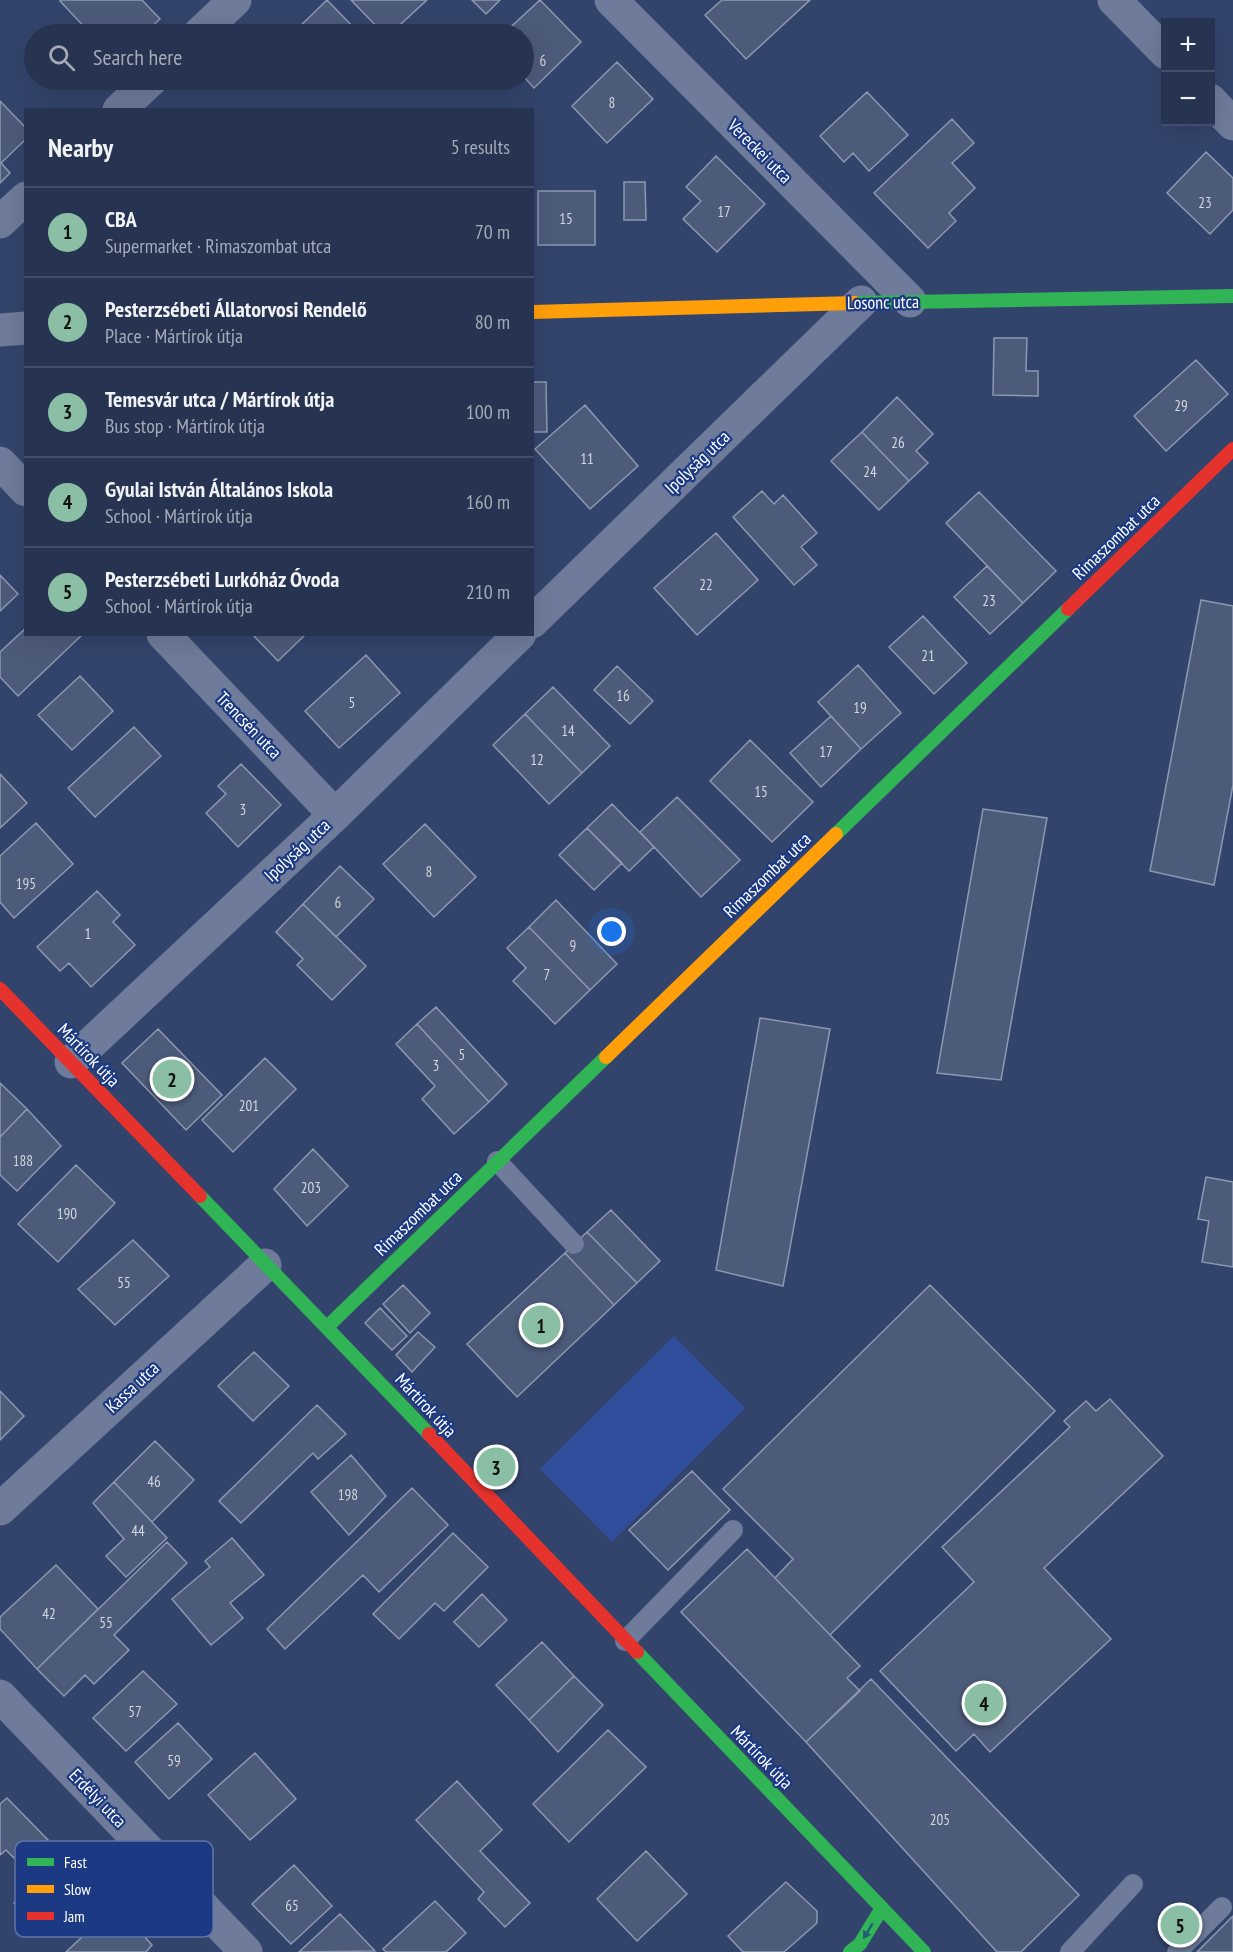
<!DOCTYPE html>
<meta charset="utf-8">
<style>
body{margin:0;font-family:"PT Sans Narrow",sans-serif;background:#323f5b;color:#f1f3f6}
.controls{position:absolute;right:18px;top:18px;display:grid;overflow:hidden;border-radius:0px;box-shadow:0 6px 24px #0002}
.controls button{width:54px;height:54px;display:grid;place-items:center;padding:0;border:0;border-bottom:2px solid #424e68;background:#263351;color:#f1f3f6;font:30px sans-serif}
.you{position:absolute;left:612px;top:932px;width:21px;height:21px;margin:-15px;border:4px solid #fff;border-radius:50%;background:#1a73e8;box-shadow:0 0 0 9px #1a73e833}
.badge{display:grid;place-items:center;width:39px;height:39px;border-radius:50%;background:#8abfa5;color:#111;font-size:20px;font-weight:700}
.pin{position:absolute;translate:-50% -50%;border:3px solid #fff;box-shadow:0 2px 6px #0006}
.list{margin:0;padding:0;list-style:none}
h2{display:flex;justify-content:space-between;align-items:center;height:78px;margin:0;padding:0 24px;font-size:26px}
h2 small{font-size:20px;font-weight:400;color:#a4aab7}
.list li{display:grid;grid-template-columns:39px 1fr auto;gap:18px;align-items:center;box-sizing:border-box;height:90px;padding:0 24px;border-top:2px solid #424e68}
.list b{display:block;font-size:22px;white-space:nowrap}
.list p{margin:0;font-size:20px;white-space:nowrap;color:#a4aab7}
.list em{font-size:20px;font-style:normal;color:#a4aab7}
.icon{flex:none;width:33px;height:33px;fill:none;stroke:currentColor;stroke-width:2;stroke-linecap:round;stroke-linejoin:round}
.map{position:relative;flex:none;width:1233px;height:1952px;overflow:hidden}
.search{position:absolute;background:#263351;box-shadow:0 6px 24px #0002;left:24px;top:24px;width:510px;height:66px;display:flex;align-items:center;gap:15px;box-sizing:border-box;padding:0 21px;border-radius:33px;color:#a4aab7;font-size:22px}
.panel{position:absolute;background:#263351;box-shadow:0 6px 24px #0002;left:24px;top:108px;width:510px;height:528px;border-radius:0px}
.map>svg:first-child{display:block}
</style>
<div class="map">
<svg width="1233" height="1952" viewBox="0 0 1233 1952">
<rect width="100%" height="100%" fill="#33446c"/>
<!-- green -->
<path fill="#304e9b" d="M674,1336L745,1408L612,1542L540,1469Z"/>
<!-- building -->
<path fill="#4d5b7b" stroke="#8d98b0" stroke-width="1.5" d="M61,0H142L160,19L143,34H91L60,1Z
M327,0L360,34H292Z
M351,0H427L390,34H384Z
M472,0H500L486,14Z
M540,0L581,42L534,88L524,77V34H503Z
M722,0H810L746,59L705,15Z
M617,62L653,99L607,143L572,106Z
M867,92L908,135L869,171L853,153L844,162L820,136Z
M0,101L26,128V139L1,163L10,173L0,183Z
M952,119L974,143L952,163L975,188L949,213L956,221L928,248L874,193Z
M1206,152L1233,178V210L1210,234L1167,193Z
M716,156L765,204L717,252L683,219L701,201L686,187Z
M624,182H645L646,220H624Z
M538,191H595V245H538Z
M994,338H1027L1026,371H1038V396L993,395Z
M1196,360L1228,394L1166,451L1134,416Z
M532,382H546L547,432H532Z
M897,397L933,434L916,451L928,463L909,481L862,432Z
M585,405L638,466L590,509L535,449Z
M862,432L909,481L879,510L831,461Z
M762,491L774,504L783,495L817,533L801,547L817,565L794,585L733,517Z
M979,492L1056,571L1023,603L946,523Z
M716,533L758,580L697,635L654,588Z
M987,566L1023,603L990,634L954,597Z
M0,575L18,594L0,611Z
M1201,600L1233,606V785L1214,885L1150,871Z
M923,616L967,663L934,694L889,647Z
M26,628V634H83L18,696L0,677V652Z
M252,634H306L278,661Z
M366,655L400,693L339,748L305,711Z
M858,665L901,713L861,749L818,702Z
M617,666L653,701L630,724L594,690Z
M80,676L113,711L72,750L38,715Z
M553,687L610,746L582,773L525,714Z
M525,714L582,773L549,804L493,745Z
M831,716L861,749L821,787L790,753Z
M134,727L161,756L95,817L68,788Z
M750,740L813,802L772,842L710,781Z
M241,764L281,805L238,847L206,813L226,794L218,786Z
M0,774L27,803L0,828Z
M677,797L740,860L701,897L640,832Z
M612,804L654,847L629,871L587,828Z
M983,809L1047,818L1001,1080L937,1073Z
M36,823L73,864L14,918L0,902V856Z
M425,824L476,877L434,917L383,864Z
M587,828L622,863L594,890L559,855Z
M340,866L374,899L336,937L303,904Z
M97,891L120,915L113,922L135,945L91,987L69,963L60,971L37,947Z
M556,900L617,964L590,990L529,927Z
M303,904L366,966L332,1000L297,965L303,959L276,932Z
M529,927L590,990L555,1024L513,981L526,968L507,948Z
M436,1007L507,1084L489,1102L417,1024Z
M760,1018L830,1029L783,1286L716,1270Z
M417,1024L489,1102L454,1134L422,1099L435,1086L396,1044Z
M158,1029L222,1095L186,1130L122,1063Z
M265,1058L296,1089L233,1152L202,1120Z
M0,1083L27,1109L0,1137Z
M27,1109L61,1146L17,1191L0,1175V1137Z
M313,1149L348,1186L307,1226L274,1189Z
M76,1165L115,1203L58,1262L18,1224Z
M1206,1177L1233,1182V1267L1202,1262L1209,1221L1198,1219Z
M611,1210L660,1261L637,1283L587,1232Z
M587,1232L637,1283L614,1305L565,1253Z
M133,1240L169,1276L115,1325L78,1289Z
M565,1253L614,1305L517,1397L467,1344Z
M403,1285L430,1313L410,1333L383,1304Z
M930,1285L1055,1411L830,1635L775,1578L793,1559L723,1489Z
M380,1308L407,1336L392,1350L365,1323Z
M418,1332L435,1347L412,1372L396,1355Z
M254,1352L289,1386L253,1421L218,1386Z
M0,1391L24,1416L0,1440Z
M1110,1399L1163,1456L1044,1568L1111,1639L990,1752L974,1734L956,1751L880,1671L974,1582L942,1547L1070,1427L1064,1421L1086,1401L1096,1411Z
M317,1405L346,1434L318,1459L313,1453L241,1523L219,1501Z
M155,1441L194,1480L152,1522L114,1482Z
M351,1455L386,1496L349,1535L311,1492Z
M692,1471L730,1510L668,1570L629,1530Z
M114,1482L167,1538L126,1577L106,1556L124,1539L93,1503Z
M412,1488L448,1525L379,1592L363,1575L285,1649L267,1629Z
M453,1533L488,1567L444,1611L435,1603L399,1639L373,1614Z
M232,1538L264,1575L230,1603L243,1618L211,1645L172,1599L210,1567L205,1561Z
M167,1542L187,1563L114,1635L129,1650L94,1684L85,1675L64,1696L37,1669Z
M747,1549L860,1666L847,1678L860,1691L806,1742L681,1612Z
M56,1565L98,1609L37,1669L0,1629V1617Z
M482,1594L507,1620L479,1647L454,1622Z
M542,1642L574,1676L529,1720L496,1685Z
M143,1671L177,1704L126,1751L93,1718Z
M574,1676L603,1705L558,1752L529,1720Z
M871,1679L1079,1895L1021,1952H997L806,1742Z
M178,1723L212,1759L169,1799L135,1762Z
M608,1730L646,1767L569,1842L533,1804Z
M255,1753L296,1799L250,1840L208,1795Z
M457,1781L502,1830L480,1851L530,1903L505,1927L478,1899L484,1892L416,1820Z
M7,1798L48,1840L22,1866L6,1850L0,1855V1804Z
M646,1851L687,1894L637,1941L597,1899Z
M66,1856L97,1889L45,1936L14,1903Z
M294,1865L332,1906L291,1944L252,1904Z
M786,1882L817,1911V1923L784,1952H743L728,1936Z
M435,1901L466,1933L446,1952H386L383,1949Z
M116,1905L152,1945L146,1952H66Z
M340,1914L375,1951L299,1952Z
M1233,1916V1952H1197Z"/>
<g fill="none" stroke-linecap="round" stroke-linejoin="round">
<!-- lane -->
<path stroke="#6e7b9a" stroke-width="20" d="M497,1161L574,1244
M625,1641L733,1530
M1070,1952L1133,1884
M1177,1952L1222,1907"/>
<!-- street -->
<path stroke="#6e7b9a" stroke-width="33" d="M611,0L910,301
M1114,0L1166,53
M199,34L235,0
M1210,100L1233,124
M119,110L151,80
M0,222L26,198
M0,330L26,328
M0,463L26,490
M532,622L861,302
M163,634L335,815
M71,1062L335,815L520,634
M0,1509L265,1265
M0,1696L246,1952"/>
<!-- fast -->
<path stroke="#30b455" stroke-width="14" d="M855,303L1233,296
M836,834L1068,609
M200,1196L429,1434
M327,1327L606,1057
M637,1652L924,1952
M850,1952L860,1944L882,1908"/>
<!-- slow -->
<path stroke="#ff9f0a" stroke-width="14" d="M532,312L855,303
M606,1057L836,834"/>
<!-- jam -->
<path stroke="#e5322d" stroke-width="14" d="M1068,609L1233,449
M0,989L200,1196
M429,1434L637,1652"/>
</g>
<!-- one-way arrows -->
<defs><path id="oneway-solid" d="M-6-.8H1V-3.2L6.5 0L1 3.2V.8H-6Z" transform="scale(1.5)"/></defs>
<use fill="#225e75" href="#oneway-solid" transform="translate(868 1931) rotate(121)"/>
<g text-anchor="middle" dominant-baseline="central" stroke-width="4.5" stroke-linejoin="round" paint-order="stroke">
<!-- number labels -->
<g font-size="15" fill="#d2d6de">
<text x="543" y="60">6</text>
<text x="612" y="102">8</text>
<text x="1205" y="202">23</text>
<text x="724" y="211">17</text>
<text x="566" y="218">15</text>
<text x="1181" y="405">29</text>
<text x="898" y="442">26</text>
<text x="587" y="458">11</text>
<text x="870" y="471">24</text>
<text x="706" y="584">22</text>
<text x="989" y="600">23</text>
<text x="928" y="655">21</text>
<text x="623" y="695">16</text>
<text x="352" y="702">5</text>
<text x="860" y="707">19</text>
<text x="568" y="730">14</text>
<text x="826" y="751">17</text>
<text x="537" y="759">12</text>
<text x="761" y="791">15</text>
<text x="243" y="809">3</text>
<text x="429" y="871">8</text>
<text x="26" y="883">195</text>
<text x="338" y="902">6</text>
<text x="88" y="933">1</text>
<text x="573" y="945">9</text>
<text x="547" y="974">7</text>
<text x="462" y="1054">5</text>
<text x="436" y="1065">3</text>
<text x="249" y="1105">201</text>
<text x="23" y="1160">188</text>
<text x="311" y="1187">203</text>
<text x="67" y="1213">190</text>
<text x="124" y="1282">55</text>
<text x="154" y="1481">46</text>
<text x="348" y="1494">198</text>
<text x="138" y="1530">44</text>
<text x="49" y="1613">42</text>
<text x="106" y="1622">55</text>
<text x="135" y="1711">57</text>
<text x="174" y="1760">59</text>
<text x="940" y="1819">205</text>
<text x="292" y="1905">65</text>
</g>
<!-- street labels -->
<g font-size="18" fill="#fff" stroke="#1c3983">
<text transform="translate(760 151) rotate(45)">Vereckei utca</text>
<text transform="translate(883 302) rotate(-1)">Losonc utca</text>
<text transform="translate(697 462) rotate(-44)">Ipolyság utca</text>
<text transform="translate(1116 537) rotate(-44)">Rimaszombat utca</text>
<text transform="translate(249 725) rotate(46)">Trencsén utca</text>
<text transform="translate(297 850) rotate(-43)">Ipolyság utca</text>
<text transform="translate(767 875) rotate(-44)">Rimaszombat utca</text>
<text transform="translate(89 1055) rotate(46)">Mártírok útja</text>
<text transform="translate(418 1213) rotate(-44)">Rimaszombat utca</text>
<text transform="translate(132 1387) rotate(-43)">Kassa utca</text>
<text transform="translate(426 1405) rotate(47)">Mártírok útja</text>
<text transform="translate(762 1757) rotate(46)">Mártírok útja</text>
<text transform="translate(98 1798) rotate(46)">Erdélyi utca</text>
</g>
</g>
<!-- legend -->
<rect x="15" y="1841" width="198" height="96" rx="9" fill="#1c3983" stroke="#6074a8" stroke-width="1.5"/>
<rect x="27" y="1858" width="27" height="8" fill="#30b455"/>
<rect x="27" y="1885" width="27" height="8" fill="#ff9f0a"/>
<rect x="27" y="1912" width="27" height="8" fill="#e5322d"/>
<g font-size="16" fill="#fff">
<text x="64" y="1868">Fast</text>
<text x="64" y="1895">Slow</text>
<text x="64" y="1922">Jam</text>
</g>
</svg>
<div class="controls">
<button>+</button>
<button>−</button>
</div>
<div class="you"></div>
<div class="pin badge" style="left:541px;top:1325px">1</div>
<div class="pin badge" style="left:172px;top:1079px">2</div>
<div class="pin badge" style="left:496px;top:1467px">3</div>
<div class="pin badge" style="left:984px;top:1703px">4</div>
<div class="pin badge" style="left:1180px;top:1925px">5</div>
<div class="search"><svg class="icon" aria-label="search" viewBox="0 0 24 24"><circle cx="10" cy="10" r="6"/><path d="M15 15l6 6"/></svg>Search here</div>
<section class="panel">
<h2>Nearby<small>5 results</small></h2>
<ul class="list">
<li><span class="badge">1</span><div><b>CBA</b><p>Supermarket · Rimaszombat utca</p></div><em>70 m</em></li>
<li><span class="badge">2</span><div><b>Pesterzsébeti Állatorvosi Rendelő</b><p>Place · Mártírok útja</p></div><em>80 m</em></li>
<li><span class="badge">3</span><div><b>Temesvár utca / Mártírok útja</b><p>Bus stop · Mártírok útja</p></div><em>100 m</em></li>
<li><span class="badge">4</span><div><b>Gyulai István Általános Iskola</b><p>School · Mártírok útja</p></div><em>160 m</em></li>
<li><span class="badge">5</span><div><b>Pesterzsébeti Lurkóház Óvoda</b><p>School · Mártírok útja</p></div><em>210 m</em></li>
</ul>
</section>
</div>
